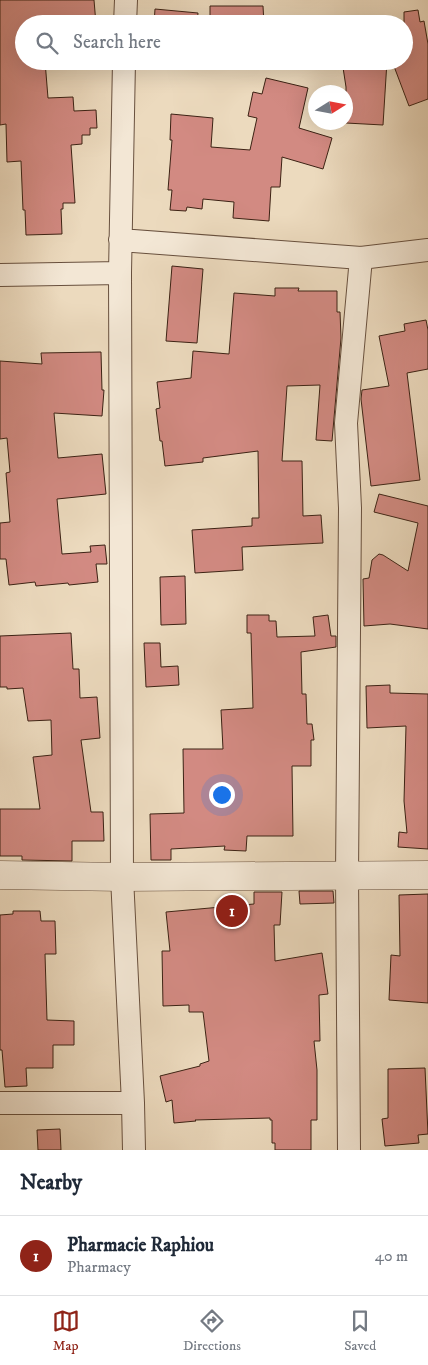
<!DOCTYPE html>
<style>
body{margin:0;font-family:"IM FELL DW Pica",serif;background:#f2f2f3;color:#1f2937}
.compass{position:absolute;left:308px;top:85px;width:45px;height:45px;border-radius:50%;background:#fff;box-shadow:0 5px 20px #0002;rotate:79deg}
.you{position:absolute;left:221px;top:794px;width:18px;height:18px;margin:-12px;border:4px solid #fff;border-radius:50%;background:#1a73e8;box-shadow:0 0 0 8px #1a73e833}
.badge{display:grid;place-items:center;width:32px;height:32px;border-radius:50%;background:#8f2418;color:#fff;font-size:16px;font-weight:700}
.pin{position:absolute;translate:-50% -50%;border:2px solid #fff;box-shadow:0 1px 5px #0006}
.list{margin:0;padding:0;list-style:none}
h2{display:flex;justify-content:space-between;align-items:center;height:65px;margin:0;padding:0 20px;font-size:21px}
h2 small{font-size:16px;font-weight:400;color:#747a83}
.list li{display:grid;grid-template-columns:32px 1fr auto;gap:15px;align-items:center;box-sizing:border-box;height:80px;padding:0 20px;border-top:1px solid #e0e1e3}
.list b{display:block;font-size:19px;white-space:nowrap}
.list p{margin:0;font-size:16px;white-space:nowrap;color:#747a83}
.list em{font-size:16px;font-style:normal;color:#747a83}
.icon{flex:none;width:28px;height:28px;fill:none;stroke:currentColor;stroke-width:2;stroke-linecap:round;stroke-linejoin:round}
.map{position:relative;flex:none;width:428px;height:1150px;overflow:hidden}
.search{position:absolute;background:#fff;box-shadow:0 5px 20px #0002;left:15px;right:15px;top:15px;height:55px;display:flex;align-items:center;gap:12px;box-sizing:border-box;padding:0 18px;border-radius:28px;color:#747a83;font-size:19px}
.sheet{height:145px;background:#fff}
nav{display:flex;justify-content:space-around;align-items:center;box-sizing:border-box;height:70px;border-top:1px solid #e0e1e3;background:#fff;font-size:14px;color:#747a83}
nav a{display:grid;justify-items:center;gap:2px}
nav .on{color:#8f2418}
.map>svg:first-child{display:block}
</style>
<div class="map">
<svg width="428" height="1150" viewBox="0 0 428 1150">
<rect width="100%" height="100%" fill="#ecdabe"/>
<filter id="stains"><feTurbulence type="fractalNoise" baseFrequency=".004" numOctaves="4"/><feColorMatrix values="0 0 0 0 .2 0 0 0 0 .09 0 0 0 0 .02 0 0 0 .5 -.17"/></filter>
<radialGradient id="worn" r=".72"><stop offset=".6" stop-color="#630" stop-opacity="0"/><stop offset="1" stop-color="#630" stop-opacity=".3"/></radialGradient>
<!-- building -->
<path fill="#d28a82" stroke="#3c2214" d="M0,0H94L96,24H24V61H45L48,98L73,97L74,111L96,110L97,128H90V135H82V144L71,145L75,203H63V209H61L62,234L26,235L25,210H23L21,161L7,162L6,124L0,125Z
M210,6H263L264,24H210Z
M155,9L198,13L197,24H154Z
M418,10L420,22L424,21L428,44V99L409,106L392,61H404V12Z
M342,61H387L383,125L346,123V87Z
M266,78L308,88L299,128L332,138L323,169L282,157L280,187H271L269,221L233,218L234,202L203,199L202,209L187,207L186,211L170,210L172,190H168L172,140H170L171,114L213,118L211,147L250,150L257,118L248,116L253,92L262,94Z
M172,266L203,269L197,343L166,341Z
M275,288H299L298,291H337V312H340L341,338L332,441L316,440L320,385L287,386L282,461H302L303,516L321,515L323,543L242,547L243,570L195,573L192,530L252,526V518H259L258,451L203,458V462L165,466L162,441H160L156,409L160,408L157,382L191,378L193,351L229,354L234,293L275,296Z
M426,320L428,330V369L407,373L420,480L371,486L361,399L362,390L389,386L379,336L405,331L404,324Z
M101,352L102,390H104L102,416L54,413L58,458L102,454L106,494L57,499L62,554L91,552L90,546L105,545L107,564H96L98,582L69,585L68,583L36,586L35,582L9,585L6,559H0V523L10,522L6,473L10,472L7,438L0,439V361L42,364L41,353Z
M379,494L428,506V629L390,624L364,626L363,579L369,578L372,560L379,554L383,555L408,571L418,523L374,512Z
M185,576L186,624L161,625L160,577Z
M247,615H269V621H276L277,637L315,636L313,617L328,615L331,636H336V647L301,652L302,694H306L307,724H312L314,740H311V766H292L293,836H247L246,851L224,850L225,846L171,849V860H151L150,814L184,813L183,749H223L221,710L253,708L251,633H247Z
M71,633L73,669H79L80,698L97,697L100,738L81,740L91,812H103L104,841H72V861L22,860V856H0V809H40L33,757L52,755L51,720L28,721L23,688L7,689V687H0V636Z
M144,643H160L161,667L178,666L179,685L146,687Z
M390,685V693L428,694V849L398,847L399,832L407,833L404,801L406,726L367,728L366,686Z
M299,891H333L334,903L300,904Z
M254,892H282L280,925H274L275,961L322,953L328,994L319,995L320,1041H314L317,1070V1120H311V1150H275V1143H272V1120H270V1118L195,1120L196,1121L174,1123L172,1100L166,1102L160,1076L200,1066V1064L209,1061L203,1012H189V1005L163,1006L162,951H170L166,912L254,904Z
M428,894V1003L389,1000L391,955L400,956L399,895Z
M13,911H40L41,921H55L56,954H45L47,1020L74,1021V1045H53V1068H26L27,1086L5,1087L2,1050H0V915L13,914Z
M425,1068L428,1134L418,1135L419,1143L385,1146L382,1119L388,1118V1069Z
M60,1129L61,1150H38L37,1130Z"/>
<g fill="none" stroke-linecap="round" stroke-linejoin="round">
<defs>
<path id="minor" d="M125,24L126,0
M124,61L120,273L122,877L133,1103L134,1150
M120,240L361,258L428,250
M0,275L120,273
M0,1103H133
M349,1150L347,875L350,508L346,423L361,258"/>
<path id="tertiary" d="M0,875L122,877L428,875"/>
</defs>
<!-- minor casing -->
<use href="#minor" stroke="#68503e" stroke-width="24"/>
<!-- tertiary casing -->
<use href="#tertiary" stroke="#68503e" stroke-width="29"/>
<!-- minor -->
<use href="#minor" stroke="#f3e7d5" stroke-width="22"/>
<!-- tertiary -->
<use href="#tertiary" stroke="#f3e7d5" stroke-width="28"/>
</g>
<rect width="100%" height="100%" filter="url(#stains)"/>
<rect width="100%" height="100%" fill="url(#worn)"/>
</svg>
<svg class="compass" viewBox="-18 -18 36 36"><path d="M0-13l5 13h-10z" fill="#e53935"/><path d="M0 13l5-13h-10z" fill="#747a83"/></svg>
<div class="you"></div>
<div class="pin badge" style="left:232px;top:911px">1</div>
<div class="search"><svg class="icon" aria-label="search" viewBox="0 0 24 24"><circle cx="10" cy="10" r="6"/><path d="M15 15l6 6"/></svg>Search here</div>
</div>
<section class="sheet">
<h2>Nearby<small></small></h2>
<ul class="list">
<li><span class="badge">1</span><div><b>Pharmacie Raphiou</b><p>Pharmacy</p></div><em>40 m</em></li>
</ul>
</section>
<nav>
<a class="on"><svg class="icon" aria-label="map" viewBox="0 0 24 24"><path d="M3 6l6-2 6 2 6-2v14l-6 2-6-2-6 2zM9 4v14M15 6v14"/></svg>Map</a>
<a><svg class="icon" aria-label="directions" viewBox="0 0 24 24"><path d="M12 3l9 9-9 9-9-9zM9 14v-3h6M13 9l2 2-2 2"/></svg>Directions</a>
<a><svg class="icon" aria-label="saved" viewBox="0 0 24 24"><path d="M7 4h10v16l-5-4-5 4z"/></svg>Saved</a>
</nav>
